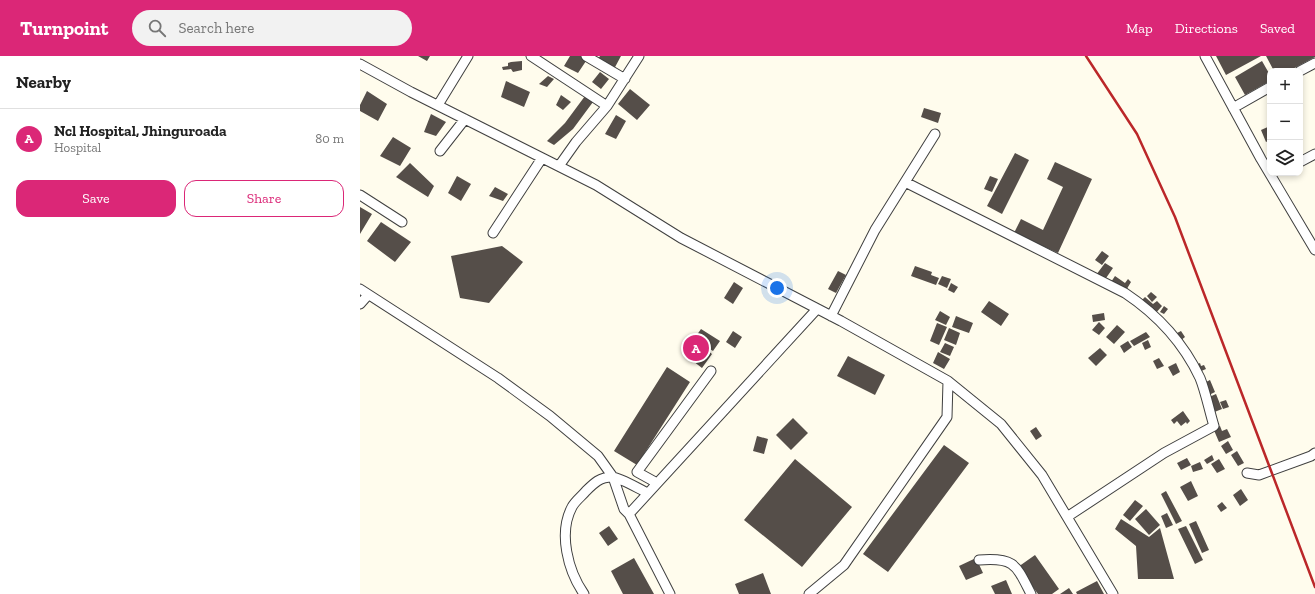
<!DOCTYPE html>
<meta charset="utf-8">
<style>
body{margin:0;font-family:"Zilla Slab",serif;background:#f2f2f2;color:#222}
.controls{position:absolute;right:12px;top:12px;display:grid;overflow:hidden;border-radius:8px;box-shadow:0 2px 6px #0003}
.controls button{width:36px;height:36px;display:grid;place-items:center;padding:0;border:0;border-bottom:1px solid #e0e0e0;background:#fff;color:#222;font:20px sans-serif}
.you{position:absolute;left:417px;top:232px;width:14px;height:14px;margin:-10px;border:3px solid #fff;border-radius:50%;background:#1a73e8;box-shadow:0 0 0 6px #1a73e833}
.badge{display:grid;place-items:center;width:26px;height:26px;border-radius:50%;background:#db2777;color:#fff;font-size:13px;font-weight:700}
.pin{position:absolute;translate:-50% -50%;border:2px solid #fff;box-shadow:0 1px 4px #0006}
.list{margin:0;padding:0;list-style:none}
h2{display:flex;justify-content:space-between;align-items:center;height:52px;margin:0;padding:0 16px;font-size:17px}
h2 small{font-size:13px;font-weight:400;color:#767676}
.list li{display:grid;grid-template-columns:26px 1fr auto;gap:12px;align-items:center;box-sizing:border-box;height:60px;padding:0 16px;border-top:1px solid #e0e0e0}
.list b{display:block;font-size:15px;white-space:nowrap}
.list p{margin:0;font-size:13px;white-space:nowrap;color:#767676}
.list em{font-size:13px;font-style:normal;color:#767676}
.actions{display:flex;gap:8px;padding:12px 16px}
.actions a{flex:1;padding:9px 0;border:1px solid #db2777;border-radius:12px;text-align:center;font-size:14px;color:#db2777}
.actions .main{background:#db2777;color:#fff}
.icon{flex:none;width:22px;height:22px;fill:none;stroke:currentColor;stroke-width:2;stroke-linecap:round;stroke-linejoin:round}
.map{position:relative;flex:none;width:955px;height:538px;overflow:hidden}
header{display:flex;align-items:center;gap:24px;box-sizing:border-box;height:56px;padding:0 20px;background:#db2777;color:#fff}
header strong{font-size:19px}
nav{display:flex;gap:22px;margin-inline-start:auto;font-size:14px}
.search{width:280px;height:36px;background:#f2f2f2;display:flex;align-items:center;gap:10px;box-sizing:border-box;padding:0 14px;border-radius:22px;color:#767676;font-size:15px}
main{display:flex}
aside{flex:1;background:#fff}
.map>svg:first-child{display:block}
</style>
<header>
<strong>Turnpoint</strong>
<div class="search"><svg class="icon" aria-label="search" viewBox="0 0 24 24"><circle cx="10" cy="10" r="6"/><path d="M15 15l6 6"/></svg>Search here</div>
<nav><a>Map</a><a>Directions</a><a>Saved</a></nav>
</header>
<main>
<aside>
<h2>Nearby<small></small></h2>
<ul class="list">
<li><span class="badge">A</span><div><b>Ncl Hospital, Jhinguroada</b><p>Hospital</p></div><em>80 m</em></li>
</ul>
<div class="actions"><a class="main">Save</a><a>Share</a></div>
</aside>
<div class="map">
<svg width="955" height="538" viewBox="0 0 955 538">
<rect width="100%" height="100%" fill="#fffced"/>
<!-- building -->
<path fill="#554e49" d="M58,0H70L67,5Z
M210,0H225L228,2L218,17L204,10Z
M240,0H261L254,13L238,3Z
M856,0H901L866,19Z
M906,0H955V1L929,15H914Z
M162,5V14L153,16L151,13L143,14L142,11L148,10V7L151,6Z
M902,5L910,19V25L885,39L875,21Z
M240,16L249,23L241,33L232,26Z
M188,20L194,23L187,31L179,28Z
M146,25L170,36L164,51L141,41Z
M270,33L290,49L277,64L258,48Z
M7,35L27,48L18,65L0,55V49Z
M201,39L211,46L203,54L196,49Z
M225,40L233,46L213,73L194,89L187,85L205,67Z
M564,52L581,57L578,67L561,61Z
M71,58L86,66L76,80L64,76Z
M256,59L266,65L256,83L245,78Z
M910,70V84L906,86L901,74Z
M33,81L51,92L40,110L20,100Z
M655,97L669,104L642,158L627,150Z
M695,106L732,123L698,197L654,177L661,163L683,174L703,131L687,123Z
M50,107L74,130L68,141L36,121Z
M97,120L111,128L101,145L88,137Z
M630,120L638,123L632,136L624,133Z
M135,131L148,138L143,145L129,140Z
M0,151L12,158L0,178Z
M21,166L51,186L35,206L7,185Z
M142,190L163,206L129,247L100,242L91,200Z
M742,195L749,200L742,209L735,204Z
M745,207L753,212L744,225L736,219Z
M555,210L572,216L571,219L579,222L576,229L551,220Z
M478,215L486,219L476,237L468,233Z
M582,220L591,223L587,232L578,228Z
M755,220L765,227L768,223L771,226L765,236L751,226Z
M374,226L383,232L373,248L364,242Z
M591,227L598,231L594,237L588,234Z
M791,236L797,241L792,246L787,240Z
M785,241L793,248L797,245L802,250L795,258L781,245Z
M629,245L649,258L641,270L621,256Z
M804,250L808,253L804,258L800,256Z
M580,255L590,261L586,269L575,264Z
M744,257L745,264L733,266L732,259Z
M596,260L613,267L609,277L592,271Z
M739,266L745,272L739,279L732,274Z
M577,267L587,271L579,289L570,285Z
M757,269L765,276L754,288L746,281Z
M589,272L600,277L596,289L584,284Z
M341,273L360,285L353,295L334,283Z
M373,275L382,281L375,292L366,286Z
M821,275L825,281L820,285L815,278Z
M786,276L790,281L774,290L770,285Z
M788,284L791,291L785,294L782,287Z
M768,285L772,291L764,297L760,290Z
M585,287L594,291L590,300L580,296Z
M339,288L352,298L342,312L329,302Z
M740,292L747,299L736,310L728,302Z
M578,296L590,303L584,313L573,307Z
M488,300L525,319L515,339L477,320Z
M799,302L804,310L797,313L793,305Z
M816,307L820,316L813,320L808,311Z
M840,307L841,310L844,309L846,313L839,316L836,309Z
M307,311L330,326L277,409L254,395Z
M850,324L855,336L849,339L844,327Z
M856,338L862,353L852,357L847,342Z
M866,344L869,351L863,353L860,346Z
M823,355L830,365L827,368L826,366L821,370L817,365L814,368L811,364Z
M433,362L448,377L431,394L416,379Z
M860,370L862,375L867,373L871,381L859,386L853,372Z
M676,371L682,380L676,384L670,375Z
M397,380L408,383L404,398L393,395Z
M868,385L873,394L866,398L861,390Z
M584,389L609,407L528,516L503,498Z
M877,395L884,407L878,410L871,399Z
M852,399L854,404L847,408L844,404Z
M827,402L831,409L821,414L817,407Z
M435,403L492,451L442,511L384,464Z
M859,403L865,413L857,417L851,408Z
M840,406L843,413L833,416L831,410Z
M831,425L838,440L828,445L820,431Z
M881,433L888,444L880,450L873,439Z
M806,435L822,465L816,468L801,438Z
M775,444L783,450L770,465L763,459Z
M862,446L867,452L861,456L857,450Z
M786,453L800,469L789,479L775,463Z
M807,457L813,469L806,472L801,460Z
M761,463L789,481L800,472L814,523H778L776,490L755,473Z
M836,465L849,494L842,497L829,468Z
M249,470L258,483L248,490L239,477Z
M826,470L843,504L835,508L818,473Z
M675,499L699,533L692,538H678L658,511Z
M274,502L294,538H263L251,515Z
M616,502L623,517L606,524L599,510Z
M403,517L411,538H379L375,528Z
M646,524L652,538H635L631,530Z
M737,525L744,538H717L716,536Z
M709,532L713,538H700Z"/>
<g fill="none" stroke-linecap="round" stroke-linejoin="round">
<defs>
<path id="minor" d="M171,0L247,50
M226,0L265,23
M845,0L901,103L955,194
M0,8L51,36L236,129L321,182L481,265L588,325L641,368L682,419L753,538
M940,15L955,7
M78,49L108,0
M873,52L910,31
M80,95L105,63
M940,106L955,98
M199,110L216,86L247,50L279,0
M545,126L765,237C798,259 823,286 840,322C846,337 849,354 854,370L804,397L707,461
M0,139L42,166
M133,177L182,102
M0,233L138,322L190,360L238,400L253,421L264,453L269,458L310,538
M0,248L8,239
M471,260L515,174L575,78
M887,417L899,419L951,400L955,397
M297,427L277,416L351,315
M269,458L457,253
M619,504C655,501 656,509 671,538
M224,538C208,515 198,477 212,451C215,445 222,440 226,435C234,427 240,421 252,421C261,422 279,433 288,437
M449,538L484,509L587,361L588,325"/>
</defs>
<!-- minor casing -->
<use href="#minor" stroke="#404040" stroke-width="11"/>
<!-- minor -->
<use href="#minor" stroke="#fff" stroke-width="9"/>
<!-- rail -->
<path stroke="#bb2729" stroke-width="2.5" d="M726,0L777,78L815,161L955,531"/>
</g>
</svg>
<div class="controls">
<button>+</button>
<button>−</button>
<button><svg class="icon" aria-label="layers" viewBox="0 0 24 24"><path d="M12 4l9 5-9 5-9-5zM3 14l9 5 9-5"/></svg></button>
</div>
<div class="you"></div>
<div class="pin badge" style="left:336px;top:292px">A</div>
</div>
</main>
